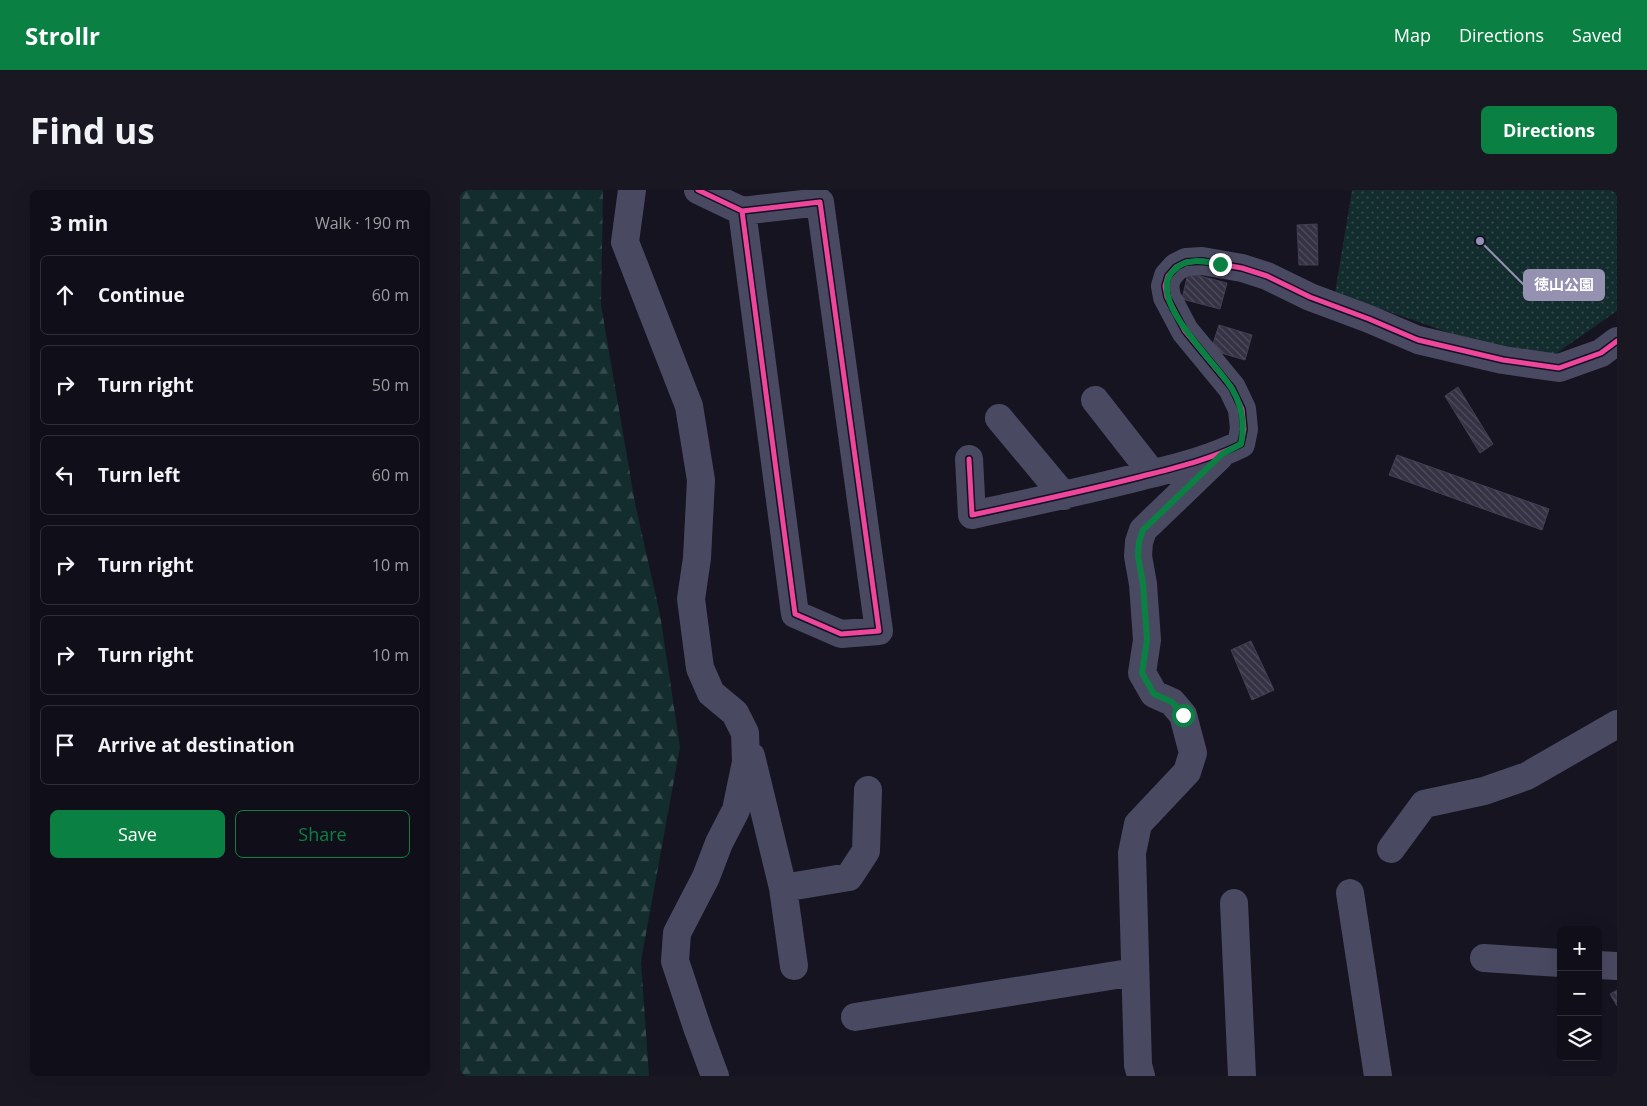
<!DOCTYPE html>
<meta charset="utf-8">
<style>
body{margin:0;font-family:"Open Sans","Noto Sans JP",sans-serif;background:#191822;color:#f1f3f6}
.controls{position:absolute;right:15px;bottom:15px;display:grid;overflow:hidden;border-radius:8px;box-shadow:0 5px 20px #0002}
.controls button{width:45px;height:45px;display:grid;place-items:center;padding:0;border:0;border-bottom:1px solid #302f38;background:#100f19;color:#f1f3f6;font:25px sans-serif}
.stop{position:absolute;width:15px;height:15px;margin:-11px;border:4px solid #0b8043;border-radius:50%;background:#fff}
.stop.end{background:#0b8043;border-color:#fff;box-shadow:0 1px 5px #0008}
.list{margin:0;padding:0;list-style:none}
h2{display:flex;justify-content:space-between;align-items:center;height:65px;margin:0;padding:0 20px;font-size:21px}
h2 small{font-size:16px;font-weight:400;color:#9c9ca2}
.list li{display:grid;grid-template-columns:32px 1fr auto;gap:15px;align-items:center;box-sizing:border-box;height:80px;margin:0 10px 10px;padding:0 10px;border:1px solid #302f38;border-radius:8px}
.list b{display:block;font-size:19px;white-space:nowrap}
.list em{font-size:16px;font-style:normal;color:#9c9ca2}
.actions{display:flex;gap:10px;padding:15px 20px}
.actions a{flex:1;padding:11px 0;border:1px solid #0b8043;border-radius:8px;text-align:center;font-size:18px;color:#0b8043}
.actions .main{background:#0b8043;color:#fff}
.icon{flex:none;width:28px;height:28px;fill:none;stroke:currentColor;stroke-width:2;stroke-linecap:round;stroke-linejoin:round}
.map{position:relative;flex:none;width:1157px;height:886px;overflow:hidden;border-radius:8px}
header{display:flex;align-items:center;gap:30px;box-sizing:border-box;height:70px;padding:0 25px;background:#0b8043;color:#fff}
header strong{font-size:24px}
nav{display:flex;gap:28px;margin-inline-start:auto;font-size:18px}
.intro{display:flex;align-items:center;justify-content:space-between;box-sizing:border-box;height:120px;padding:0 30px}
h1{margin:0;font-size:35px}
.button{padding:12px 22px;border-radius:8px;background:#0b8043;color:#fff;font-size:18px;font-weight:700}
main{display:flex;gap:30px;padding:0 30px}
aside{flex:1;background:#100f19;border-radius:8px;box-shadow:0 5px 20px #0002}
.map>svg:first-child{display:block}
</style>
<header>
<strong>Strollr</strong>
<nav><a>Map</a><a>Directions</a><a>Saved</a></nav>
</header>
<div class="intro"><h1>Find us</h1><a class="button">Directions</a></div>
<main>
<aside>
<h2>3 min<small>Walk · 190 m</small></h2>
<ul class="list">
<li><svg class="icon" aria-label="ahead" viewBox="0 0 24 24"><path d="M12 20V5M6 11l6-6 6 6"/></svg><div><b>Continue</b></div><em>60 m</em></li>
<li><svg class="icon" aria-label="right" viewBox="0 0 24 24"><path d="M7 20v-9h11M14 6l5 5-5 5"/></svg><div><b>Turn right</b></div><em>50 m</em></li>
<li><svg class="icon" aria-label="left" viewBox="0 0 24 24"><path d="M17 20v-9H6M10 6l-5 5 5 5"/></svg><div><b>Turn left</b></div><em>60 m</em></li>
<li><svg class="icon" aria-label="right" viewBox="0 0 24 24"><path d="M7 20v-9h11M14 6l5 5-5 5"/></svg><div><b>Turn right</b></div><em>10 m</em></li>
<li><svg class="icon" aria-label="right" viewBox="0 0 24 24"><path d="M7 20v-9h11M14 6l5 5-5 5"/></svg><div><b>Turn right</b></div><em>10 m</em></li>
<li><svg class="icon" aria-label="arrive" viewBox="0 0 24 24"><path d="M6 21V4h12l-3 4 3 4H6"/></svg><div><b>Arrive at destination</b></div></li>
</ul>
<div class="actions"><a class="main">Save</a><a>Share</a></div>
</aside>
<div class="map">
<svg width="1157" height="886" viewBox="0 0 1157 886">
<defs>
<pattern id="forest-firs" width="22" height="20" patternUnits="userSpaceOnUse" patternTransform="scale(1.25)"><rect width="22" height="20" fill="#132c2d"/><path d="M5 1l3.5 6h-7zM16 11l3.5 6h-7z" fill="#354a4c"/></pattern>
<pattern id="park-dots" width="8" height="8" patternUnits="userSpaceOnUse" patternTransform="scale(1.25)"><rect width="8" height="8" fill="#132c2d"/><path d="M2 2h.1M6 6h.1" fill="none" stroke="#354a4c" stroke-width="1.8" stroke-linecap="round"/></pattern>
<pattern id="building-back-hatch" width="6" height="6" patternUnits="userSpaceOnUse" patternTransform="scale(1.25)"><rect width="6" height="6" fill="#343243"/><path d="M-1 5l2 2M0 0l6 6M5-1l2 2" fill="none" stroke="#514f5f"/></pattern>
</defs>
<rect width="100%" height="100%" fill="#161421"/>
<!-- forest -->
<path fill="url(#forest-firs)" d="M0,0H143L141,115L175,313L200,424L220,557L181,771L189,886H0Z"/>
<!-- park -->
<path fill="url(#park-dots)" d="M892,0H1157V121L1094,165L1073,167L1013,151L875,103Z"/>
<!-- building -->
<path fill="url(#building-back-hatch)" stroke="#433f54" d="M857,34L858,75H839L837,35Z
M728,83L767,93L760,119L722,109Z
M759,135L792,145L785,170L751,160Z
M998,197L1033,254L1020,263L985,206Z
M937,265L1089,319L1082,340L929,285Z
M791,451L814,500L792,510L771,460Z
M1157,800V816L1150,804Z"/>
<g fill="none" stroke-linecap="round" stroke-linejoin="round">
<!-- minor -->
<path stroke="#4a4962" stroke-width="28" d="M172,0L165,52L229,216L241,290L237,368L231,409L240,478L251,503L275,523L285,543L286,572L276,620L259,653L246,687L217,743L215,771L238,840L255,886
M238,0L282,21L360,12L419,441L381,444L335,424L282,21
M635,210L692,283
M539,228L604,306
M509,269L512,325C568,313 624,301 679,287C714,278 749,270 781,254L784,239L782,219L772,198L725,141L707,107L705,96L708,86L716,77L726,72L742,71L782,78L807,86L850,107L909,129L958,150L1043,170L1099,178L1141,163L1157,151
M291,566L323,698L334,776
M931,659L964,614L1024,601L1067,586L1157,534
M323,698L389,687L406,661L408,600
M890,703L918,886
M774,713L782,886
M1024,768L1101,773
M1138,775L1157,776
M395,827L675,782
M681,886L678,875L672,663L678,634L727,582L733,563L723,525L712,512L694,504L682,483L687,450L683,394L678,366L679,352L683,340L759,267"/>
<defs>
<path id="cycleway" d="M238,0L282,21L360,12L419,441L381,444L335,424L282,21
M509,269L512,325C568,313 624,301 679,287C714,278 749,270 781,254L784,239L782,219L772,198L725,141L707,107L705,96L708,86L716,77L726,72L742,71L782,78L807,86L850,107L909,129L958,150L1043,170L1099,178L1141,163L1157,151"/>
</defs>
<!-- cycleway casing -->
<use href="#cycleway" stroke="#130f26" stroke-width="8"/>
<!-- cycleway -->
<use href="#cycleway" stroke="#ed469a" stroke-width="5"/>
</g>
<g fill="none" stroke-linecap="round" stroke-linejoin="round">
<!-- route -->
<path stroke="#0b8043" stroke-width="6" d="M723,525L712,512L694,504L682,483L687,450L683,394L678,366L679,352L683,340L762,264L781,254C785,234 783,217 772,199C758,174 685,110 713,81C725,67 744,71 760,74"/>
</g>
<!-- callouts -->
<path fill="none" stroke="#9591b1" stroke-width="2" d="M1020 51L1064 95"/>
<circle fill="#9591b1" stroke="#130f26" stroke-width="2" cx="1020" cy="51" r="5"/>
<rect fill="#9591b1" stroke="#9591b1" stroke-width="2" x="1064" y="80" width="80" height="30" rx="5"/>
<g font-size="15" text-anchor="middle" font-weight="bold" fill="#fff">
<text x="1104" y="100">徳山公園</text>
</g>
</svg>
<div class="controls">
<button>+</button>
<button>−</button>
<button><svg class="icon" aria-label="layers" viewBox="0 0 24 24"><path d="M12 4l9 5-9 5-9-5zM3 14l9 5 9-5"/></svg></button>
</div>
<div class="stop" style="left:723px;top:525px"></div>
<div class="stop end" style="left:760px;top:74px"></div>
</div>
</main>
